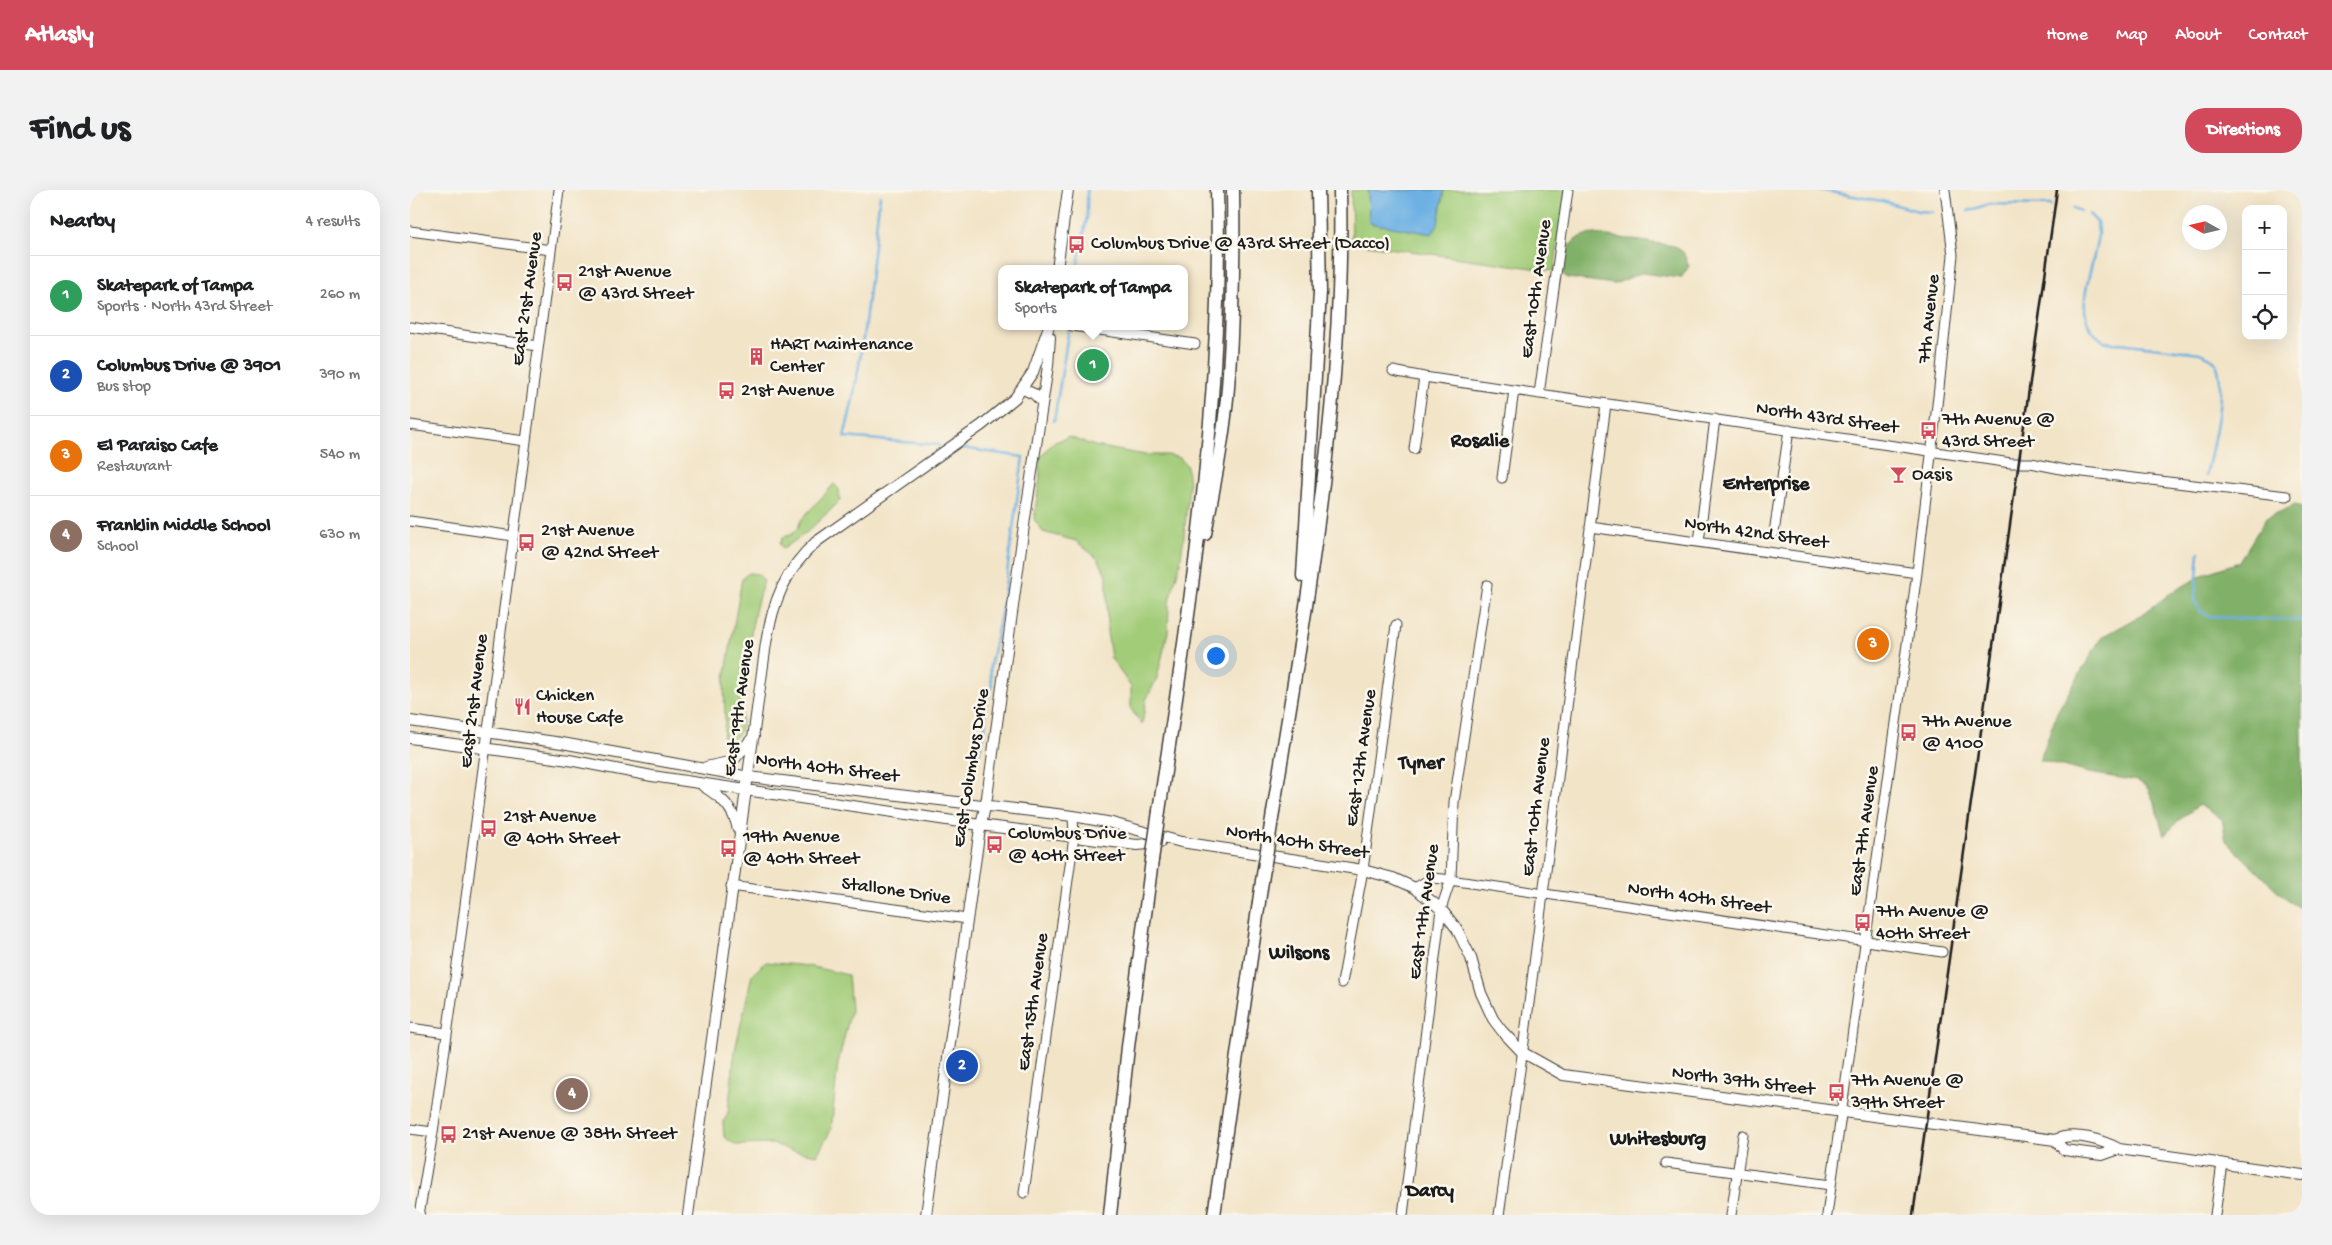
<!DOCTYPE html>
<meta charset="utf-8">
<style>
body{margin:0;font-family:"Gochi Hand",sans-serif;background:#f2f2f2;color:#202124}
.controls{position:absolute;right:15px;top:15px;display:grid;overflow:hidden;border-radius:10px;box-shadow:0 5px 20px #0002}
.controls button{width:45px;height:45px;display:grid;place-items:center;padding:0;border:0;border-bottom:1px solid #e0e0e0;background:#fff;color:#202124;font:25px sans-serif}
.compass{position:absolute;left:1772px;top:15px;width:45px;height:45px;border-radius:50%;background:#fff;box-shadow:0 5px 20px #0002;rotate:278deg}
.you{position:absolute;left:805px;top:465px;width:18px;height:18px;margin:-12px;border:4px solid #fff;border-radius:50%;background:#1a73e8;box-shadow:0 0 0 8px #1a73e833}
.badge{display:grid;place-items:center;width:32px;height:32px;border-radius:50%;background:#d1495b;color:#fff;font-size:16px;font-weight:700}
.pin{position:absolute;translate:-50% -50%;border:2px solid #fff;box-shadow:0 1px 5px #0006}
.popup{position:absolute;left:588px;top:75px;width:190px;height:65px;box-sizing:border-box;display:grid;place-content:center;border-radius:10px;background:#fff;filter:drop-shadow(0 1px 4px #0005);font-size:16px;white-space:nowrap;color:#757577}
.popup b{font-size:19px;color:#202124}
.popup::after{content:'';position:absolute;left:50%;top:100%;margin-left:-10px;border:10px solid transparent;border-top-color:#fff}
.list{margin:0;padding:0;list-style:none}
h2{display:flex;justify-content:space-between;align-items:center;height:65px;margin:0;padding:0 20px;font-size:21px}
h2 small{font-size:16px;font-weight:400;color:#757577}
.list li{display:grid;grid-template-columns:32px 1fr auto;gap:15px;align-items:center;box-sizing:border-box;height:80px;padding:0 20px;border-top:1px solid #e0e0e0}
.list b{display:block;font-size:19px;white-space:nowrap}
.list p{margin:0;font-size:16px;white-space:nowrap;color:#757577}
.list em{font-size:16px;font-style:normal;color:#757577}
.icon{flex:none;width:28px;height:28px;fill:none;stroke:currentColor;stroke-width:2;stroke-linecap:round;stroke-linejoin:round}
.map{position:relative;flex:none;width:1892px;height:1025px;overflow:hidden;border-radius:20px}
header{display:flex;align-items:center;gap:30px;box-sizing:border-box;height:70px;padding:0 25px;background:#d1495b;color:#fff}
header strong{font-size:24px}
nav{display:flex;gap:28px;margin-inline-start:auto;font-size:18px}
.intro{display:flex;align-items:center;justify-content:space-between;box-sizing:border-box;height:120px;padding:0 30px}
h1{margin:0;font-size:35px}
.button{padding:12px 22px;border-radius:20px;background:#d1495b;color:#fff;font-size:18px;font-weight:700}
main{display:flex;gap:30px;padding:0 30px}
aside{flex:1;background:#fff;border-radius:20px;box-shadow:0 5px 20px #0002}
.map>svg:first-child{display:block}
</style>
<header>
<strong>Atlasly</strong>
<nav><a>Home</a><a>Map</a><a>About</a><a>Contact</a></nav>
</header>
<div class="intro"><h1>Find us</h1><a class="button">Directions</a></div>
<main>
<aside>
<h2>Nearby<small>4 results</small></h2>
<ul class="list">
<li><span class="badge" style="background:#2e9e5b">1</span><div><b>Skatepark of Tampa</b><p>Sports · North 43rd Street</p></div><em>260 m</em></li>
<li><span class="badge" style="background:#1a4fb4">2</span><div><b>Columbus Drive @ 3901</b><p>Bus stop</p></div><em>390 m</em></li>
<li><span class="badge" style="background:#e8710a">3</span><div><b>El Paraiso Cafe</b><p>Restaurant</p></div><em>540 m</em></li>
<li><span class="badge" style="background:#8d6e63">4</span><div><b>Franklin Middle School</b><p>School</p></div><em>630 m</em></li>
</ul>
</aside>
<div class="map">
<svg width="1892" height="1025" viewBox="0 0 1892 1025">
<rect width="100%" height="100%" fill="#fbf7ec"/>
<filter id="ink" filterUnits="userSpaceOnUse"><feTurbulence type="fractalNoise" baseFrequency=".02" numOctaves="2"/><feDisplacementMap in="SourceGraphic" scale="10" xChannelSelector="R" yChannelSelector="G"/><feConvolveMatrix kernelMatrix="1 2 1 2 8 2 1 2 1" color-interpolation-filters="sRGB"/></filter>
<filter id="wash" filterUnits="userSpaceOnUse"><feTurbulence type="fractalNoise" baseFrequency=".0096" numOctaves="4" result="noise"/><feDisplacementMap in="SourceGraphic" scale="20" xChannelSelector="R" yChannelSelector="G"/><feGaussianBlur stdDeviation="1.12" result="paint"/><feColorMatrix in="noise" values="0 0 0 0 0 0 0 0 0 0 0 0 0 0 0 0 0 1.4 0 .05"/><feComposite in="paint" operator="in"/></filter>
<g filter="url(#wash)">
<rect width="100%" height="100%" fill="#f2e4c7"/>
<!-- green -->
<path fill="#a2cc78" stroke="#5f744a" d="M941,0H1156L1144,81L942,53Z
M659,247L685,256L735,265H758L770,268L777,276L779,296L774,346L770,374L759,413L758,442L747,488L736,510L732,535L721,519V497L701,468L697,441V386L688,369L666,351L633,342L624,329L630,287L629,270L642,253Z
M424,294L429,299L430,311L396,343L373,359L370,354L373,347L381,345L388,338L391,330Z
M339,383L348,384L354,391C339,430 339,471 331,511C328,522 335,529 330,541C327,548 322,550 315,552L313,547L315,530L314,494L332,388Z
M356,772L398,776L438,785L441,820L428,873L421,940L407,965L379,960L364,954L326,955L314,947L313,933L318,923L325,860L342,785Z"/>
<!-- forest -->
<path fill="#81b068" stroke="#4e6642" d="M1185,44L1264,56L1273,62L1279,76L1271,88L1231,83L1205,94L1157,88L1150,81C1158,60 1159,45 1185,44Z
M1885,315L1892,317V719L1877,710L1816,651L1812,629L1789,615L1768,631L1754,646L1745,614L1737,597L1728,591L1679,583L1630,570L1647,522L1691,448L1730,426L1761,403L1796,383L1829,372L1856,328Z"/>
<!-- water -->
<path fill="#6db1e3" stroke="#446680" d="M958,0H1034L1028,34L1022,44L959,33Z"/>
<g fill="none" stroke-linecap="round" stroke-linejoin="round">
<!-- stream -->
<path stroke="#6db1e3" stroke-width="2.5" d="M1409,0L1472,11L1508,21L1522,22
M470,6C459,87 455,168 434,247L529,255
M1663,18L1671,21
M1558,21L1579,14L1641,15
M1679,24L1687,32L1688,43C1686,74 1661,119 1685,144C1693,152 1699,154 1710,153L1790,163C1793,165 1798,166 1801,168C1822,183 1801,263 1796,286
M667,79L677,27V0
M644,231L659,138
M552,258L613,267L592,419L580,477L582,497L576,513L575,537L569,563
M1789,362L1785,411L1791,422L1799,426L1837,429L1892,430"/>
</g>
</g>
<g filter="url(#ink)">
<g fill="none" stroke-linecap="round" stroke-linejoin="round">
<defs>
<path id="minor" d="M0,41L141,60
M662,136L785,154
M0,137L128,156
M983,181L1014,187L1601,273H1621L1656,280L1877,306
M1129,204L1158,0
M0,235L115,251
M1004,259L1014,187
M1092,288L1104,200
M0,331L103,346
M1180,337L1507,383
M1364,343L1379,240
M1289,352L1305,229
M321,696L557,729
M1005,698L1022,688L1033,689L1532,762
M932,793L953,680L986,435
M0,838L36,843
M0,939L23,942
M1256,973L1421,995
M614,1003L664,647L663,626
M9,1025L23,942L49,761L149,0
M993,1025L1031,719L1041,689L1044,612L1077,395
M1089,1025L1114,852L1196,214
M1321,1025L1333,945
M1417,1025L1507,383L1529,198L1543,65L1535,0
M1805,1025L1812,973"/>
<path id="major" d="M647,79L658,0
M613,199L624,204L632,212
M0,531L152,553L339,587L663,626L702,633L771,652L953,680L983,688L1005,698L1031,719L1047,739L1061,768L1071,803L1083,829L1092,841L1112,862L1153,885L1645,950C1663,941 1692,950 1709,959L1892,985
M0,548L159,570L242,586L570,635L727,655L750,653
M296,577L323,571L344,546
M293,596C312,608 323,617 328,639
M1645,950L1654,960L1692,965L1709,959
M278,1025L356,453C363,412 375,380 406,352L572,235L605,208L623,182L639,136
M516,1025L569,645L577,607L615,328L638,176L640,147"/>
<path id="highway" d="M795,344C805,291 816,237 819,183C823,122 824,61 823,0
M893,386L910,102L908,0
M749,621C780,416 814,208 807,0
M861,635C894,425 935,214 930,0
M700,1025L718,857L742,670
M804,1025L852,691"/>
</defs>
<!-- minor casing -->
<use href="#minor" stroke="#3c3a36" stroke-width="11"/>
<!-- major casing -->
<use href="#major" stroke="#3c3a36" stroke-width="12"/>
<!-- highway casing -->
<use href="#highway" stroke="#3c3a36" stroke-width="15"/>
<!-- minor -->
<use href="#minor" stroke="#fff" stroke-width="9"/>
<!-- major -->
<use href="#major" stroke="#fff" stroke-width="10"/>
<!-- highway -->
<use href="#highway" stroke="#fff" stroke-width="12"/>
<!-- rail -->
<path stroke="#1c1c1c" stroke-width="2.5" d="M1503,1025L1647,0"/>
<defs>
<path id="highway-bridge" d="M742,670L749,621
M852,691L861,635"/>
</defs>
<!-- highway-bridge casing -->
<use href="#highway-bridge" stroke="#3c3a36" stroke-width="15" stroke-linecap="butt"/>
<!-- highway-bridge -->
<use href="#highway-bridge" stroke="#fff" stroke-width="12"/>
</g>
</g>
<!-- icons -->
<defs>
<symbol id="bus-bare" viewBox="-9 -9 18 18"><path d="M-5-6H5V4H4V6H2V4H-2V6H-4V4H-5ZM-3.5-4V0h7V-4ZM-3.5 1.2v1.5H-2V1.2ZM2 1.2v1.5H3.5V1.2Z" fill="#d1495b" stroke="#fbf7ec" stroke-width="2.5" paint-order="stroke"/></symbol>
<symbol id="building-bare" viewBox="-9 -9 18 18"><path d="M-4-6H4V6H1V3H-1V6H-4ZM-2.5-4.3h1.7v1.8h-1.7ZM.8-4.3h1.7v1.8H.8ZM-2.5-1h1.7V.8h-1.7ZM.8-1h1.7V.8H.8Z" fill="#d1495b" stroke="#fbf7ec" stroke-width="2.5" paint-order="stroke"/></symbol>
<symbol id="bar-bare" viewBox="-9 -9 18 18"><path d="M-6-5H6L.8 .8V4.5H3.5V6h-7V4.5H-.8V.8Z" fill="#d1495b" stroke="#fbf7ec" stroke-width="2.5" paint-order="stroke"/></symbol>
<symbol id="restaurant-bare" viewBox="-9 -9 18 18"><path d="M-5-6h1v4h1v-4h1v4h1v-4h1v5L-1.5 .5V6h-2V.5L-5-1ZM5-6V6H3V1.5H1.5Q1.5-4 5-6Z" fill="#d1495b" stroke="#fbf7ec" stroke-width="2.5" paint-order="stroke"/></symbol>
</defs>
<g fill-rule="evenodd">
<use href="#bus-bare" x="654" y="42" width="25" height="25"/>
<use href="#bus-bare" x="142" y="80" width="25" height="25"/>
<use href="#building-bare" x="334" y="154" width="25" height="25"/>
<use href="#bus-bare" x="304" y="188" width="25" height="25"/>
<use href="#bus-bare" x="1506" y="228" width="25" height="25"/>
<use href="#bar-bare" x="1476" y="272" width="25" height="25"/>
<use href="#bus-bare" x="104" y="340" width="25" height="25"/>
<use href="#restaurant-bare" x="100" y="504" width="25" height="25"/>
<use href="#bus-bare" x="1486" y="530" width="25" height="25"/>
<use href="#bus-bare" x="66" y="626" width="25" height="25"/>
<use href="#bus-bare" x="572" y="642" width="25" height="25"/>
<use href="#bus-bare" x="306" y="646" width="25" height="25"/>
<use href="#bus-bare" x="1440" y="720" width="25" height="25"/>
<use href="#bus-bare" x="1414" y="890" width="25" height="25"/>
<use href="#bus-bare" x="26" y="932" width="25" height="25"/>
</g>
<g text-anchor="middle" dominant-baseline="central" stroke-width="5" stroke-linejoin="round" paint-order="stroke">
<!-- poi labels -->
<g font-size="19" fill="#1c1c1c" stroke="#fbf7ec" text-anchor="start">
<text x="681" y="54">Columbus Drive @ 43rd Street (Dacco)</text>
<text x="168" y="82">21st Avenue<tspan x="168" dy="22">@ 43rd Street</tspan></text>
<text x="360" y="155">HART Maintenance<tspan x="360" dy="22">Center</tspan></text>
<text x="331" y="201">21st Avenue</text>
<text x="1532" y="230">7th Avenue @<tspan x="1532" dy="22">43rd Street</tspan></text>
<text x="1502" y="285">Oasis</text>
<text x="131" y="341">21st Avenue<tspan x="131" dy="22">@ 42nd Street</tspan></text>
<text x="126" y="506">Chicken<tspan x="126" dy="22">House Cafe</tspan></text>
<text x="1512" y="532">7th Avenue<tspan x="1512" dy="22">@ 4100</tspan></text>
<text x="93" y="627">21st Avenue<tspan x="93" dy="22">@ 40th Street</tspan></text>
<text x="598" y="644">Columbus Drive<tspan x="598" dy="22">@ 40th Street</tspan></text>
<text x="333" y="647">19th Avenue<tspan x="333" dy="22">@ 40th Street</tspan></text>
<text x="1466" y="722">7th Avenue @<tspan x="1466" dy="22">40th Street</tspan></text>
<text x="1441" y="891">7th Avenue @<tspan x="1441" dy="22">39th Street</tspan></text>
<text x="52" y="944">21st Avenue @ 38th Street</text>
</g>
<!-- street labels -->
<g font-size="19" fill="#1c1c1c" stroke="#fbf7ec">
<text transform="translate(1127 99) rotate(-82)">East 10th Avenue</text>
<text transform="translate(118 109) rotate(-82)">East 21st Avenue</text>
<text transform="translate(1520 129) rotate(-84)">7th Avenue</text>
<text transform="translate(1417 229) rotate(8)">North 43rd Street</text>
<text transform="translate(1346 344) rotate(8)">North 42nd Street</text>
<text transform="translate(65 511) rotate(-83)">East 21st Avenue</text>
<text transform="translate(330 518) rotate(-82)">East 19th Avenue</text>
<text transform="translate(952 568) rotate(-82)">East 12th Avenue</text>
<text transform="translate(562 578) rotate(-81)">East Columbus Drive</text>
<text transform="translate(417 579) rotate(7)">North 40th Street</text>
<text transform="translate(1127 617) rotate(-83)">East 10th Avenue</text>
<text transform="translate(1455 641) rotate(-82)">East 7th Avenue</text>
<text transform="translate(887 653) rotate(9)">North 40th Street</text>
<text transform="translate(486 702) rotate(8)">Stallone Drive</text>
<text transform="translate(1289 709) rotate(8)">North 40th Street</text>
<text transform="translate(1015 722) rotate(-82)">East 11th Avenue</text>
<text transform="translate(624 812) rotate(-82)">East 15th Avenue</text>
<text transform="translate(1333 892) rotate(7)">North 39th Street</text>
</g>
<!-- neighbourhood labels -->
<g font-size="20" font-weight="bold" fill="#1c1c1c" stroke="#fbf7ec">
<text x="1070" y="252">Rosalie</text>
<text x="1356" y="295">Enterprise</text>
<text x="1011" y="574">Tyner</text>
<text x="889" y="764">Wilsons</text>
<text x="1248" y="950">Whitesburg</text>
<text x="1020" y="1002">Darcy</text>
</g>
</g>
</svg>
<div class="controls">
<button>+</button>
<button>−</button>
<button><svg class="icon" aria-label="locate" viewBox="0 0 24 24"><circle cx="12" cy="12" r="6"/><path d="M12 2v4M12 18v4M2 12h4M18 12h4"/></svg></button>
</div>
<svg class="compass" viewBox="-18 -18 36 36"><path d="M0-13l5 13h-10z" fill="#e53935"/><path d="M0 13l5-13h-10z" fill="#757577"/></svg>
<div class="you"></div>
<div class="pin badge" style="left:683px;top:175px;background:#2e9e5b">1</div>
<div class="popup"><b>Skatepark of Tampa</b>Sports</div>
<div class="pin badge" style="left:552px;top:876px;background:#1a4fb4">2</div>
<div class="pin badge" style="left:1463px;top:454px;background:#e8710a">3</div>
<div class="pin badge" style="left:162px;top:904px;background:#8d6e63">4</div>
</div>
</main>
